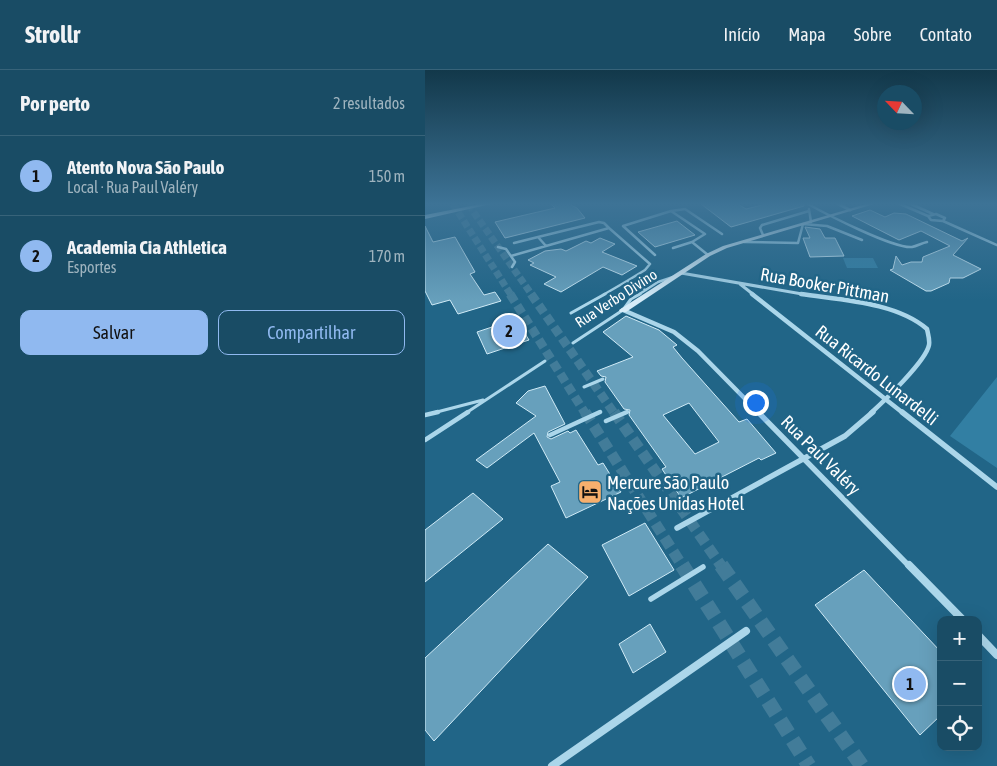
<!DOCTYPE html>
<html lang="pt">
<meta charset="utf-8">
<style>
body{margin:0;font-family:"Asap Condensed",sans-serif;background:#26566e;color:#f1f3f6}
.controls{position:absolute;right:15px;bottom:15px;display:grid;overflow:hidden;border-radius:10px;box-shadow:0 5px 20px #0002}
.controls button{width:45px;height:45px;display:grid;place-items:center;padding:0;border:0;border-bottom:1px solid #376379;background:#194c65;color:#f1f3f6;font:25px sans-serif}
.compass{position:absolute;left:452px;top:15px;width:45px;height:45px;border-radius:50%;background:#194c65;box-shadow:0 5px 20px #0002;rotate:295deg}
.you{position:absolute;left:330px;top:332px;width:18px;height:18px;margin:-12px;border:4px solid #fff;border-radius:50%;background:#1a73e8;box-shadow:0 0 0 8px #1a73e833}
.badge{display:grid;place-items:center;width:32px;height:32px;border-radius:50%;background:#90b9f0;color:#111;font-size:16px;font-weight:700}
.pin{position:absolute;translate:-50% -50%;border:2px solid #fff;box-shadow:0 1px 5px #0006}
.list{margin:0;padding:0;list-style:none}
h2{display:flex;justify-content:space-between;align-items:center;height:65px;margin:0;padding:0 20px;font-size:21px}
h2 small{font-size:16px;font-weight:400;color:#9fb4bf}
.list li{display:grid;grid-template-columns:32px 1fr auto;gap:15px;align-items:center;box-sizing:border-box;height:80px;padding:0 20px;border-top:1px solid #376379}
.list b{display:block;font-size:19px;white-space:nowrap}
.list p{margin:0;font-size:16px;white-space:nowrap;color:#9fb4bf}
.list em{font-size:16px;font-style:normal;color:#9fb4bf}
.actions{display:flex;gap:10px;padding:15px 20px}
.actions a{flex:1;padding:11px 0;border:1px solid #90b9f0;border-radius:10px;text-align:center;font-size:18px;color:#90b9f0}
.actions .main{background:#90b9f0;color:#111}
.icon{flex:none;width:28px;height:28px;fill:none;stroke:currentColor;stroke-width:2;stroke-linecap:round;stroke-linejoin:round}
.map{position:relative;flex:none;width:572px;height:696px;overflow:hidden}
header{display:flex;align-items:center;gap:30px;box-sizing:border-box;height:70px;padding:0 25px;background:#194c65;border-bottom:1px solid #376379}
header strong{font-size:24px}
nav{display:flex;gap:28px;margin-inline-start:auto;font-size:18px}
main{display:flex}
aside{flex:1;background:#194c65}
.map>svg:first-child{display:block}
</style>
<header>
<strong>Strollr</strong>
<nav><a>Início</a><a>Mapa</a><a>Sobre</a><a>Contato</a></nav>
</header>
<main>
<aside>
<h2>Por perto<small>2 resultados</small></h2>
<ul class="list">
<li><span class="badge">1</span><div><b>Atento Nova São Paulo</b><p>Local · Rua Paul Valéry</p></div><em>150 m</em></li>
<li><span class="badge">2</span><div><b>Academia Cia Athletica</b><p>Esportes</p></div><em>170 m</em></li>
</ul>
<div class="actions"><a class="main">Salvar</a><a>Compartilhar</a></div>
</aside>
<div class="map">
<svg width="572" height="696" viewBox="0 0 572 696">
<rect width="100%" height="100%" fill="#216587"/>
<!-- green -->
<path fill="#327fa3" d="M418,188H448L453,198H422Z
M572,307V398L525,366Z"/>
<!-- building -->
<path fill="#67a0bc" stroke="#d0ebf7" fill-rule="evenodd" d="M126,134H144L152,138L160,148L80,168L70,152L130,138Z
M276,134H313L321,139L341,134H379V136L306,157Z
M445,140L460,147L469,143L481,144L537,171L543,168L528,185L556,199L538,208H525L524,213L506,221H501L465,200L468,199L471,186L477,195L486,192H497L498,187L525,176L496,161L474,170L427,146Z
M252,151L270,165L230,177L213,162Z
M0,156L8,172L30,167L50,202L45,204L59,225L70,222L76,231L33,244L25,230L7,235L0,221Z
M380,157L395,159L400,168H410L419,186L385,187L378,168H385Z
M175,168L190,174L177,182L212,196L197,205L178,197L136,222L119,214L131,207L105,195L109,193L103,190L120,181L136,179L141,181L161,171L166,173Z
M201,246L234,260L252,275L248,277L257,288L314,352L322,349L351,383L336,390L334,388L256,428L237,399L241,397L204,345L205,340L199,339L180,312L181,307L176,306L172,301L208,287L178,262ZM264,333L294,372L270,384L238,345Z
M91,249L104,270L62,284L52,262Z
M120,316L140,354L123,362L122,367L126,369L143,361L145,363L151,360L173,395L178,393L196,422L141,448L126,416L135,412L109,363L62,398L51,390L111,346L91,333L103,321Z
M48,423L78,449L0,512V460Z
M220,453L249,500L204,526L177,475Z
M123,474L163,507L9,671L0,660V588Z
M439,500L516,582V645L495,665L390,535Z
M225,554L241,582L208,603L194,574Z"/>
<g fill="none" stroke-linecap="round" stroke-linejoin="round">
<!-- secondary-tunnel-far3 -->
<path stroke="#427c99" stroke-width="7" stroke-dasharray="7 3" stroke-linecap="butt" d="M28,134L86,225
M43,134L107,225"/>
<!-- secondary-tunnel-far2 -->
<path stroke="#427c99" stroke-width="9" stroke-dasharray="9 4.5" stroke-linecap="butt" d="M85,224L160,343
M106,224L189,343"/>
<!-- secondary-tunnel-far1 -->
<path stroke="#427c99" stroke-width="11" stroke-dasharray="11 5.5" stroke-linecap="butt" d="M160,342L258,497
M189,342L297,497"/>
<!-- secondary-tunnel -->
<path stroke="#427c99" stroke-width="15" stroke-dasharray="15 8" stroke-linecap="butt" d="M257,495L384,696
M296,495L437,696"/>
<!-- lane-far3 -->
<path stroke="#abd6ea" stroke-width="2.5" d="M383,134C401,144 469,179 487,177C492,176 497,173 502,172
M475,134L503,146
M486,134L508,144
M384,139L386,152
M246,141L260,139L297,164
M511,144L520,148L518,151L506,150L503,146Z
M518,151L572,175
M338,165L335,158L337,155L384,141
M113,167L174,152L179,153L184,158
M319,172L373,173L378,154L402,156L437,170
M89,173L113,167L121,176
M73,177L81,179L90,192L87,197
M248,178L267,172L283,185
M230,185L198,156L246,141L280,164L267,172
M86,186L184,158L225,194L220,200L202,211
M178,225L202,211L221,220
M213,225L233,212L248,207"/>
<!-- lane-far2 -->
<path stroke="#abd6ea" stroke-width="3" d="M146,243L180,224
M148,273L198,240L206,229L215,224
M159,317L178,309
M8,343L58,330
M41,343L120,291
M173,343L175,342
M200,343L202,342"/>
<!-- lane-far1 -->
<path stroke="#abd6ea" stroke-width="4.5" d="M0,345L13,342
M181,351L202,342
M125,365L175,342
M0,370L43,342"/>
<!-- lane -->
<path stroke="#abd6ea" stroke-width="5.5" d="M226,529L278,497"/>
<!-- street-far3 -->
<path stroke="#abd6ea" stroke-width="3" d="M413,134L425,140
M256,203L383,225
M315,214L329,225"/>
<!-- street-far2 -->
<path stroke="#abd6ea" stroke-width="4.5" d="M327,224L478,343
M376,224C415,230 471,232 502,259C503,264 505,270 504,275C501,291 459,331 446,343
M198,240L249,262L273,281L334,343"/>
<!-- street-far1 -->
<path stroke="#abd6ea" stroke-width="5.5" d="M333,342L485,497
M477,342L572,417
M252,458L420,366L448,342"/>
<!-- street -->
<path stroke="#abd6ea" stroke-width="8" d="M484,495L538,550
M553,565L572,585
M127,696L321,561"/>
<!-- secondary -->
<path fill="#d6ecf8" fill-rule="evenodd" d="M56,134H66L0,149V145Z
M441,134H449L302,178L285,186L201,242H195L194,240L281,184L298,176Z"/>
</g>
<!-- sky -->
<linearGradient id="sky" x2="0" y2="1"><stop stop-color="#12384a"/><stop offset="0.58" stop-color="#3d7396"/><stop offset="1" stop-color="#3d7396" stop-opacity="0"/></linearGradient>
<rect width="572" height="231" fill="url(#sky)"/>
<!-- icons -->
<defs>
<symbol id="hotel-square" viewBox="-11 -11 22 22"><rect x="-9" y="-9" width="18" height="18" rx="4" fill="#f6af6d" stroke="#216587"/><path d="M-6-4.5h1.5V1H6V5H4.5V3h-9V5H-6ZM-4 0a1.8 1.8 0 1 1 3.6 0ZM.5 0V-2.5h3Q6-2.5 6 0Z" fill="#111"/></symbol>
</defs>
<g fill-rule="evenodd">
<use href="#hotel-square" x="151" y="408" width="28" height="28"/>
</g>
<g text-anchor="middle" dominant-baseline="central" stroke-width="5" stroke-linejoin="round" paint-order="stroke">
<!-- far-street labels -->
<g font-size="15" fill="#fff" stroke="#216587">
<text transform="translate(191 228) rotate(-33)">Rua Verbo Divino</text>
</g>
<!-- street labels -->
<g font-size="18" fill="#fff" stroke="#216587">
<text transform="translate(400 215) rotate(10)">Rua Booker Pittman</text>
<text transform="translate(452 305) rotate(38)">Rua Ricardo Lunardelli</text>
<text transform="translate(396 385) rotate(45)">Rua Paul Valéry</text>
</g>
<!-- poi labels -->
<g font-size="18" fill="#fff" stroke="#216587" text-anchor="start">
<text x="182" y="412">Mercure São Paulo<tspan x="182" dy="21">Nações Unidas Hotel</tspan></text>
</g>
</g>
</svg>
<div class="controls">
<button>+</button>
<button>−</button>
<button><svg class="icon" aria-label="locate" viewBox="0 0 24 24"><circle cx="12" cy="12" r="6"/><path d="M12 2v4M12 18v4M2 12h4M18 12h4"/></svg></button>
</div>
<svg class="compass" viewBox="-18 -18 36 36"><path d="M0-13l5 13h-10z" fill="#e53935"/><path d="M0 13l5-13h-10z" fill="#9fb4bf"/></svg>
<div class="you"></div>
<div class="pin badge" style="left:485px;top:614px">1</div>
<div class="pin badge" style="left:84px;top:261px">2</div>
</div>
</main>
